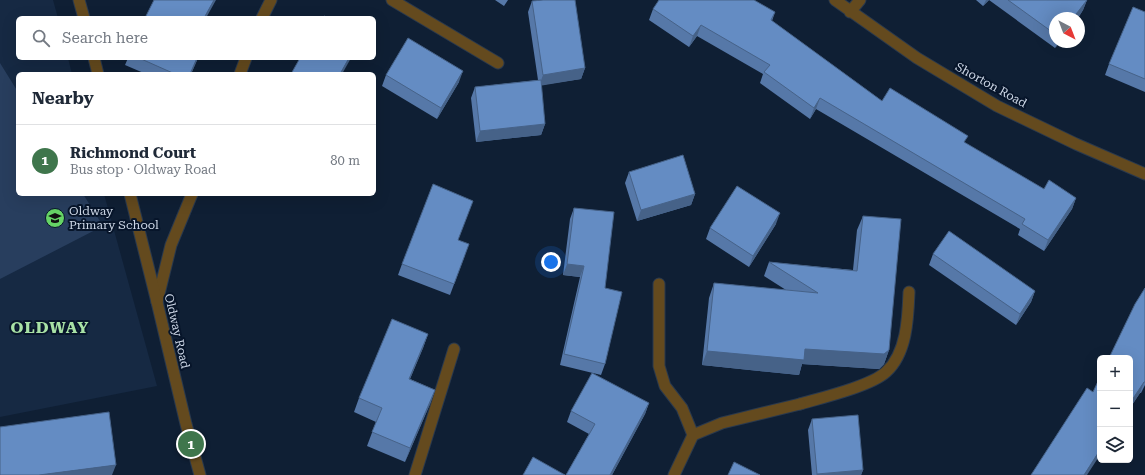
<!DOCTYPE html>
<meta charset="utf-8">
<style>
body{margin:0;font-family:"Roboto Serif",serif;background:#f6f6f7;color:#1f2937}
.controls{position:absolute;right:12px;bottom:12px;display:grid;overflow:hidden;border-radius:6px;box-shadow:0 4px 16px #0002}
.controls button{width:36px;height:36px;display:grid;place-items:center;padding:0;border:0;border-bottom:1px solid #e0e1e3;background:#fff;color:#1f2937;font:20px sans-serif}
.compass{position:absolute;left:1049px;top:12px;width:36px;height:36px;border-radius:50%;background:#fff;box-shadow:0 4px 16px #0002;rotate:138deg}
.you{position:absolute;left:551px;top:262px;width:14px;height:14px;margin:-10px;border:3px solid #fff;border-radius:50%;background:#1a73e8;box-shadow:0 0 0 6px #1a73e833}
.badge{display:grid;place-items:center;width:26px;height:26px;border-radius:50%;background:#3f764c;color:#fff;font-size:13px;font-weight:700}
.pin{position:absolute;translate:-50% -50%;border:2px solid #fff;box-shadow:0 1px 4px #0006}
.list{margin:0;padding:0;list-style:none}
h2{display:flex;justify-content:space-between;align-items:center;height:52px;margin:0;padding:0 16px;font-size:17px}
h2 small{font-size:13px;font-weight:400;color:#747a83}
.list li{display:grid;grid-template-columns:26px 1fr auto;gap:12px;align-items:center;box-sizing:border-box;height:72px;padding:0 16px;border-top:1px solid #e0e1e3}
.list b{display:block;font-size:15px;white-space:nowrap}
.list p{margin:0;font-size:13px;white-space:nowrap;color:#747a83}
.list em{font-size:13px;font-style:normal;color:#747a83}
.icon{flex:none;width:22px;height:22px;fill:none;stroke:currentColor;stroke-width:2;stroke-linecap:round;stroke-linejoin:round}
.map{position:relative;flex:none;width:1145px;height:475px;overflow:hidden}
.search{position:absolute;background:#fff;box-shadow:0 4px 16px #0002;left:16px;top:16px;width:360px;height:44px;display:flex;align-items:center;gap:10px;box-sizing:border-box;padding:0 14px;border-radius:6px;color:#747a83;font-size:15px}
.panel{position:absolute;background:#fff;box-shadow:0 4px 16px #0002;left:16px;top:72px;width:360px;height:124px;border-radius:6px}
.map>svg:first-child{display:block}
.built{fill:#162943}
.green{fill:#283e5e}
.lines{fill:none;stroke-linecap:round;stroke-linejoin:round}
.service-casing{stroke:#2a394d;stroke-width:13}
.minor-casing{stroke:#2a394d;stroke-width:13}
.tertiary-casing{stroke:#2a394d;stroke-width:13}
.service{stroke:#644a1e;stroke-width:11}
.minor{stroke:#644a1e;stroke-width:11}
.tertiary{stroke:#644a1e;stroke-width:11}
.wall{fill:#5678a8}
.shaded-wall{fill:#466288}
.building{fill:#648cc3;stroke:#466288}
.labels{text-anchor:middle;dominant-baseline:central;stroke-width:4;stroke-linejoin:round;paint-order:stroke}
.street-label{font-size:12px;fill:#ced8e7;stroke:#07152a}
.poi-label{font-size:12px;fill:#ced8e7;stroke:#07152a;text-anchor:start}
.district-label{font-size:16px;font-weight:bold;letter-spacing:1px;fill:#a8e1a5;stroke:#07152a}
</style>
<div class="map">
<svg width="1145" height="475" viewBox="0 0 1145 475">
<rect width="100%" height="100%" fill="#0f1f34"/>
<path class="built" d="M 0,0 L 53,0 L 58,18 L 18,18 L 18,58 L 68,58 L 72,74 L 18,74 L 18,194 L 104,194 L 157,386 L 0,417 Z"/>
<path class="green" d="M 0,63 L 18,92 L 18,194 L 83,194 L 103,226 L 0,279 Z"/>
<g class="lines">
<defs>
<path id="service" d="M 800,404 C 821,398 871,386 886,372 C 907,353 908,318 909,292
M 415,475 L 454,349"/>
<path id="minor" d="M 392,0 L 498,63
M 835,0 L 917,58 L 997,106 L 1076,144 L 1145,174
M 850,12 L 860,0
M 262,18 L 271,0
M 240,74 L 246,58
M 659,284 L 659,366 L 665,386 L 682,408 L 693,435 L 674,475
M 157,302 L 171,245 L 192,194
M 693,435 L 722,423 L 800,404"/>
<path id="tertiary" d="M 79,0 L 84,18
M 94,58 L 98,74
M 130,194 L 157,302 L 186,424 L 200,475"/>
</defs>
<use href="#service" class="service-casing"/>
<use href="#minor" class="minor-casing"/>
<use href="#tertiary" class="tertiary-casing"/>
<use href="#service" class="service"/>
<use href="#minor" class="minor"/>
<use href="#tertiary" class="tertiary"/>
</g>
<path class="wall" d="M 495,0 L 508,0 L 504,6 Z
M 976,0 L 1087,0 L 1083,10 L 1078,18 L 1055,18 L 1055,42 L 1060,42 L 1055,48 L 989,0 L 983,6 Z
M 532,1 L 585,68 L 581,79 L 541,85 L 545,124 L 541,135 L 476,142 L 471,98 L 475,87 L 538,80 L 528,12 Z
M 653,9 L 775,12 L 772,21 L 882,101 L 965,143 L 1044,189 L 1076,198 L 1072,209 L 1044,251 L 1018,235 L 1020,229 L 816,109 L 810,119 L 760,83 L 763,74 L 697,36 L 689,47 L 649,20 Z
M 1145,12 L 1145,92 L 1105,75 L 1109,64 Z
M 128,58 L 198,58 L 191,74 L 146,74 L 125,65 Z
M 386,75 L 459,82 L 437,119 L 382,86 Z
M 629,172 L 695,194 L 691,205 L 637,221 L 625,183 Z
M 574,208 L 605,288 L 605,364 L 601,375 L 560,365 L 580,277 L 563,275 L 570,219 Z
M 863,216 L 889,350 L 884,364 L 879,369 L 802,364 L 799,375 L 702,365 L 709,298 L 714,283 L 786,290 L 764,276 L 769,262 L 853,270 L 857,230 Z
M 776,224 L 749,267 L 706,239 L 710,228 Z
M 459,240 L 465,255 L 450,295 L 398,275 L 402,264 Z
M 933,254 L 1035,291 L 1031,302 L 1016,325 L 929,265 Z
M 1145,288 L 1145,385 L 1141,393 L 1140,393 L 1130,408 L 1130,358 Z
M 428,334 L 423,348 L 410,379 L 435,390 L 430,404 L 405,462 L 367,446 L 376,422 L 354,412 L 359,398 Z
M 649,403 L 645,414 L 612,475 L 566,475 L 589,434 L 567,422 L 571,411 Z
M 812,419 L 863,470 L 861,475 L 812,475 L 808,430 Z"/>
<path class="shaded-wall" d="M 214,0 L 216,0 L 206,18 L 204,18 Z
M 986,0 L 989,0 L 983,6 Z
M 1087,0 L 1083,10 L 1078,18 L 1073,18 Z
M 701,25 L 697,36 L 689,47 L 693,36 Z
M 1058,42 L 1060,42 L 1055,48 Z
M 197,58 L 198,58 L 191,74 L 190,74 Z
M 349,58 L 351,58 L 342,74 L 340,74 Z
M 585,68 L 581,79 L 539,86 L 543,75 Z
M 463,71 L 459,82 L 437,119 L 441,108 Z
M 820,98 L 816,109 L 810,119 L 814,108 Z
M 545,124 L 541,135 L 476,142 L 480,131 Z
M 695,194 L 691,205 L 637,221 L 641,210 Z
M 1076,198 L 1072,209 L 1044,251 L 1048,240 Z
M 780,213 L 776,224 L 749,267 L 753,256 Z
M 567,264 L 584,266 L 580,277 L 563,275 Z
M 1035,291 L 1031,302 L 1016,325 L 1020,314 Z
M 428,334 L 423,348 L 404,393 L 409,379 Z
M 805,349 L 889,350 L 884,364 L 879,369 L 802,364 L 799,375 L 702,365 L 707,351 Z
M 1144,382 L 1140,393 L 1130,408 L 1130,403 Z
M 435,390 L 430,404 L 405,462 L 410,448 Z
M 649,403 L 645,414 L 612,475 L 610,475 Z
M 1100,450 L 1100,455 L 1087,475 L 1084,475 Z
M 116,465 L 112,475 L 39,475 Z
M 863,470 L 861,475 L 816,475 L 817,474 Z"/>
<path class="building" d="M 154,0 L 214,0 L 204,18 L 145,18 Z
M 543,0 L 575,0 L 585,68 L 543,75 L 532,1 Z
M 659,0 L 754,0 L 775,12 L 771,20 L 882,101 L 890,88 L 968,136 L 964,142 L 1044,189 L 1049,180 L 1076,198 L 1048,240 L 1022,224 L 1025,219 L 820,98 L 814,108 L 764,72 L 770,65 L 701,25 L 693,36 L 653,9 Z
M 1008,0 L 1087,0 L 1073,18 L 1055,18 L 1055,34 Z
M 1133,7 L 1145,12 L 1145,79 L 1109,64 Z
M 324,16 L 329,18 L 323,18 Z
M 408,38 L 463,71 L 441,108 L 386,75 Z
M 139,58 L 197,58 L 190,74 L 175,74 Z
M 300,58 L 349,58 L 340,74 L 291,74 Z
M 541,80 L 545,124 L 480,131 L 475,87 Z
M 683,155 L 695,194 L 641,210 L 629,172 Z
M 433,184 L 473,201 L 458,240 L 469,244 L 454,284 L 402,264 Z
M 737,186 L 780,213 L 753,256 L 710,228 Z
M 574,208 L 614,212 L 605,288 L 622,292 L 605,364 L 564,354 L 584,266 L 567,264 Z
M 863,216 L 901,219 L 889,350 L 884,354 L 805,349 L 804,360 L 707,351 L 714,283 L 818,293 L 769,262 L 857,271 Z
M 949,231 L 1035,291 L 1020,314 L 933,254 Z
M 1145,288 L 1145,382 L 1144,382 L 1130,403 L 1130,358 L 1109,358 L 1135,304 Z
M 392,319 L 428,334 L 409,379 L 435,390 L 410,448 L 372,432 L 382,408 L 359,398 Z
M 592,373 L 649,403 L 610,475 L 566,475 L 595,424 L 571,411 Z
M 1100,377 L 1100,450 L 1084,475 L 1031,475 L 1087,388 L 1093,392 Z
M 109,412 L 116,465 L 39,475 L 0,475 L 0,427 Z
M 858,415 L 863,470 L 817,474 L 812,419 Z
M 533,457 L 565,475 L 523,475 Z
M 734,462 L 760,475 L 728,475 Z"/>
<defs>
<symbol id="school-disc" viewBox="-11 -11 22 22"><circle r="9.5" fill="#66d466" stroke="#07152a"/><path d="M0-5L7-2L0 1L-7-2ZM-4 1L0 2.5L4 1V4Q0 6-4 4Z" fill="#111"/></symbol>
</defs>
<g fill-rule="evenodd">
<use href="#school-disc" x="44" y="207" width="22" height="22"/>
</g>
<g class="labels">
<g class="street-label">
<text transform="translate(991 85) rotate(29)">Shorton Road</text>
<text transform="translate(177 331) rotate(77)">Oldway Road</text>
</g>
<g class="poi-label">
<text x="69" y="211">Oldway<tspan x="69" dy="14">Primary School</tspan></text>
</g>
<g class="district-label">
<text x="50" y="327">OLDWAY</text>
</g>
</g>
</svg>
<div class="controls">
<button>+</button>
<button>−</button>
<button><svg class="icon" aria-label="layers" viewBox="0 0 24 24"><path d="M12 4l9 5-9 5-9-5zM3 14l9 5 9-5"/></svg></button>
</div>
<svg class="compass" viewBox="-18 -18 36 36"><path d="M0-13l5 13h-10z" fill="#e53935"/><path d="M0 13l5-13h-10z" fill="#747a83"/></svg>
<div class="you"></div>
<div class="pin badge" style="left:191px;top:444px">1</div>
<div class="search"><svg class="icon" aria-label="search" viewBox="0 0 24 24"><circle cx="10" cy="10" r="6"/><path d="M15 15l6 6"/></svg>Search here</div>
<section class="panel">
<h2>Nearby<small></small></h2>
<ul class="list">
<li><span class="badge">1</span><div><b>Richmond Court</b><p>Bus stop · Oldway Road</p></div><em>80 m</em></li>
</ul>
</section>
</div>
